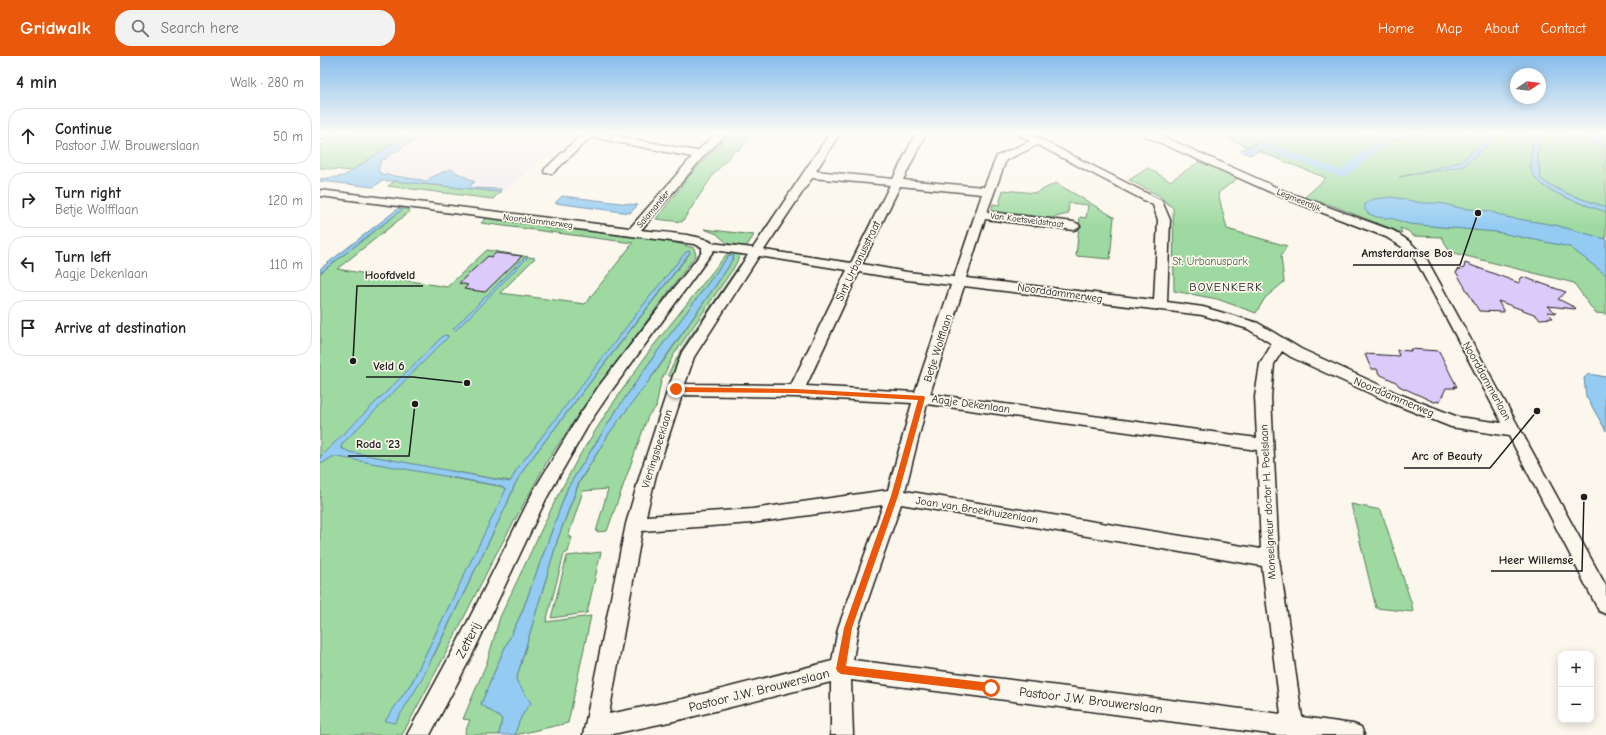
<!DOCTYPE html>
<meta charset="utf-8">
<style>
body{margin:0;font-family:"Comic Neue",sans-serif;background:#f2f2f2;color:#222}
.controls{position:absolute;right:12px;bottom:12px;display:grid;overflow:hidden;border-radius:8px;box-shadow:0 2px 10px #0003}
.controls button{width:36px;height:36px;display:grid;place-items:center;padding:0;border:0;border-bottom:1px solid #e0e0e0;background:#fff;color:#222;font:20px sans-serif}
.compass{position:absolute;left:1190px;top:12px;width:36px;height:36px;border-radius:50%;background:#fff;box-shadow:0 2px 10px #0003;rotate:77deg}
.stop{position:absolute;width:12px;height:12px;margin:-9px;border:3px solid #ea580c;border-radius:50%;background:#fff}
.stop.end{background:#ea580c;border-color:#fff;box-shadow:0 1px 4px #0008}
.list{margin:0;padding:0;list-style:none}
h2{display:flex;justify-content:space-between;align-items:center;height:52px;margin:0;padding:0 16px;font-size:17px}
h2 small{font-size:13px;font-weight:400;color:#767676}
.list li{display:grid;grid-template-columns:26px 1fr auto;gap:12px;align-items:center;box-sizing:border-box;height:56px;margin:0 8px 8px;padding:0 8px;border:1px solid #e0e0e0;border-radius:16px}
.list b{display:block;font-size:15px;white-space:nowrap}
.list p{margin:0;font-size:13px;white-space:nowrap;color:#767676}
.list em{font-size:13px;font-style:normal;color:#767676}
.icon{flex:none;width:22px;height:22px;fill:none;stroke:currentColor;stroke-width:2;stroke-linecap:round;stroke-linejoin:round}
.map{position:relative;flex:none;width:1286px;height:679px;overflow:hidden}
header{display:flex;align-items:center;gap:24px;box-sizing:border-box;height:56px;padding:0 20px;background:#ea580c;color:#fff}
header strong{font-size:19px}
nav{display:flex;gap:22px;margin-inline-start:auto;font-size:14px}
.search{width:280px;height:36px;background:#f2f2f2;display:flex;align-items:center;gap:10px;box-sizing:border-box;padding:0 14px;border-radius:16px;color:#767676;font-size:15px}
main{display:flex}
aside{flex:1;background:#fff}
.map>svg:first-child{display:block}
.built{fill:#f2eaf0}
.green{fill:#9dd9a0;stroke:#5c7a5e;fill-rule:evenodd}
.water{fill:#93cbf2;stroke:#63859c}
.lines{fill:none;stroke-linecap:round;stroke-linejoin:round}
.canal{fill:#93cbf2;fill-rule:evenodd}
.building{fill:#dccafb;stroke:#1c1c1c}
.minor-casing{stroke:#1c1c1c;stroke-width:3}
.major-casing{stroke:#1c1c1c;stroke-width:3}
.minor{fill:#fbf7ec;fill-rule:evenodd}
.major{fill:#fcdcac;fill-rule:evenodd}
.route{fill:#ea580c}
.labels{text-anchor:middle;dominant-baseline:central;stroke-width:3.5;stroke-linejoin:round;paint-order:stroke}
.far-street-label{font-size:9px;fill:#1c1c1c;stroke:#fbf7ec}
.street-label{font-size:11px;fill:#1c1c1c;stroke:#fbf7ec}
.park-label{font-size:11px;fill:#495e4a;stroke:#fbf7ec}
.neighbourhood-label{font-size:12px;letter-spacing:1px;fill:#1c1c1c;stroke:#fbf7ec}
.near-street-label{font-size:13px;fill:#1c1c1c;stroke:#fbf7ec}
.leader{fill:none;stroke:#1c1c1c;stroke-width:1.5}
.callout-dot{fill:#1c1c1c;stroke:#fbf7ec;stroke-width:1.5}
.callout-label{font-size:12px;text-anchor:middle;font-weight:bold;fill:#1c1c1c;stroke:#fbf7ec;stroke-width:3.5;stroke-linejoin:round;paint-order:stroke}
</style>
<header>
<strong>Gridwalk</strong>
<div class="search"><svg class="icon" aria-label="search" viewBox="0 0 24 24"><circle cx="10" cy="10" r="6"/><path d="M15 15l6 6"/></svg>Search here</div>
<nav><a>Home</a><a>Map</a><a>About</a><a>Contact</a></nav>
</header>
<main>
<aside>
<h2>4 min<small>Walk · 280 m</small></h2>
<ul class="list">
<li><svg class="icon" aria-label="ahead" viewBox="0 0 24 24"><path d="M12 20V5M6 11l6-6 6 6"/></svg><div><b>Continue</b><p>Pastoor J.W. Brouwerslaan</p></div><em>50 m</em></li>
<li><svg class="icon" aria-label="right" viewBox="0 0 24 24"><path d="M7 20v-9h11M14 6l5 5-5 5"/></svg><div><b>Turn right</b><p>Betje Wolfflaan</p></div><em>120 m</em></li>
<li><svg class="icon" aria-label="left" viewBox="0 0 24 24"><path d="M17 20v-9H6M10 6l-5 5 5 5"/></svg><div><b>Turn left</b><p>Aagje Dekenlaan</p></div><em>110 m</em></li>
<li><svg class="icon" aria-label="arrive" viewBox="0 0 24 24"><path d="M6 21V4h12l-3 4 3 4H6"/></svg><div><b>Arrive at destination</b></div></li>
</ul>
</aside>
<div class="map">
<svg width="1286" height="679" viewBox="0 0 1286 679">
<rect width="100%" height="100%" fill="#fbf7ec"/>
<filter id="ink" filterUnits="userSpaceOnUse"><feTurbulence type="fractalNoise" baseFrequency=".025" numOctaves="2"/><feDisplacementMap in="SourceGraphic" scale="8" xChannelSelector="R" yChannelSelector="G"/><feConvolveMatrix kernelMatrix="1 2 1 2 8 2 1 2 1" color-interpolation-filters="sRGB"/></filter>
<g filter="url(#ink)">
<path class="built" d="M 115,77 L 159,77 L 157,78 L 243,87 L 181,138 L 178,138 L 181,134 L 153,132 L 150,129 L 155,126 L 108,125 L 76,121 L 61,118 L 58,114 L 61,104 L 66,103 L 79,92 Z"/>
<path class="green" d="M 22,77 L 88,77 L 32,115 L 0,112 L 0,90 Z
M 412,77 L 434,77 L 418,95 L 415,94 L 393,119 L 362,166 L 336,163 L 371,118 L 390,98 Z
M 920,77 L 1286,77 L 1286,258 L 1275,257 L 1254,227 L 1134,197 L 1128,193 L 1122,181 L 1093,180 L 1088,175 L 1080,172 L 1082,177 L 1016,151 L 985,141 L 1006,122 L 906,82 Z
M 882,104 L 918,122 L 898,137 L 907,173 L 967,190 L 961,200 L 964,226 L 945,242 L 936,257 L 897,243 L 854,235 L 853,152 L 838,139 L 809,124 L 828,112 L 850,125 Z
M 75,125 L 180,136 L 173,143 L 68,130 Z
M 736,127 L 794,161 L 790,203 L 756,200 L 760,161 L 766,162 L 768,149 L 749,147 L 748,158 L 731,162 L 673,155 L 672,153 L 673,148 L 679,149 L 683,134 L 716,137 Z
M 83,153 L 88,153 L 89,156 L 17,213 L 127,231 L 167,194 L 215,202 L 180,237 L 265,248 L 313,187 L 161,167 L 168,160 L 229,168 L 226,171 L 242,174 L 246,170 L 307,178 L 353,186 L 374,192 L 376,199 L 266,347 L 228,404 L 175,500 L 124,601 L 82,679 L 0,679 L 0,217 ZM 369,195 L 370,197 L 205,411 L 195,428 L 187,448 L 114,599 L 66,665 L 92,626 L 186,435 L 185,431 L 127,421 L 132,415 L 175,423 L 191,425 L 316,259 L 357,207 Z
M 384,173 L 434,179 L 426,191 L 409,189 L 397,178 Z
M 410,196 L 421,198 L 413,213 L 353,300 L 341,325 L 336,351 L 328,360 L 287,475 L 276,476 L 288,433 L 263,435 L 248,481 L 252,481 L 248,496 L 244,498 L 226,566 L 271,560 L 248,667 L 195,679 L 196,671 L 209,646 L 196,624 L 238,482 L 259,427 L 290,376 L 340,310 L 407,213 L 414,200 L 409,199 L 334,300 L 298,352 L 248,431 L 202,556 L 182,598 L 161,648 L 182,663 L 179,679 L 146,679 L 145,676 L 150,664 L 143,663 L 167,606 L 180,561 L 234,447 L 258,402 L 291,350 L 330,294 L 405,200 Z
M 423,207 L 370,287 L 367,288 L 369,289 L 355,320 L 349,320 L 348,318 L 364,289 L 420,208 Z
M 1031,448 L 1061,454 L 1092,549 L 1093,556 L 1056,552 Z
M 281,496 L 267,557 L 231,562 L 247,500 Z"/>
<path class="water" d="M 88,77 L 119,77 L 114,77 L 80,91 L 81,93 L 69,99 L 66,103 L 61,104 L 58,114 L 61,118 L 108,125 L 110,122 L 130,113 L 155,126 L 150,129 L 153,132 L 181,133 L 180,136 L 75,125 L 62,125 L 53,131 L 0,125 L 0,123 L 24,120 Z
M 944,77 L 972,77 L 951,90 L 929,99 L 920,94 L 953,81 Z
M 1042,77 L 1108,77 L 1093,79 L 1051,91 L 1057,85 Z
M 1174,77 L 1181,77 L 1144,110 L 1079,121 L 1129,109 L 1141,105 Z
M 1215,77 L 1223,77 L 1217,97 L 1221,123 C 1240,137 1263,143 1286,151 L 1286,156 C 1268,149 1214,135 1211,113 C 1209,101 1213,88 1215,77 Z
M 1244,77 L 1277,77 L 1286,79 L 1286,91 Z
M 242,140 L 318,149 L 310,157 L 235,147 Z
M 1072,141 L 1102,147 L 1120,147 L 1140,152 L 1169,155 L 1186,161 L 1235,169 L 1286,183 L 1286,219 L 1250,191 L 1176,176 L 1089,168 L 1074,163 L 1057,161 L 1049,158 L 1045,154 L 1045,148 L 1054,143 Z
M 79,152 L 83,153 L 0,217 L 0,213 Z
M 369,195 L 370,196 L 205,411 L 195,428 L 187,448 L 101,625 L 75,667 L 65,665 L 92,626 L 186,433 L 180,430 L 18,401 L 12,401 L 3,407 L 0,406 L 0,401 L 124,279 L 129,280 L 22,388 L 21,392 L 30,396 L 190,426 L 197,413 L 331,239 L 366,196 Z
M 409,199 L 414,200 L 407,213 L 326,329 L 290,376 L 259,426 L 238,482 L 196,624 L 211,647 C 203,656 198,666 195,679 L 179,679 L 182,663 L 161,648 L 182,598 L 202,556 L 248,431 L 298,352 L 334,300 Z
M 205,201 L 207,202 L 136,274 L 133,273 Z
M 1269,318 L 1286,321 L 1285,335 L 1286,375 L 1266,340 L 1264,322 Z"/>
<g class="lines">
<path class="canal" d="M 945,77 L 958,77 L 959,79 L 953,90 L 1020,114 L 1065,77 L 1076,77 L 1064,90 L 1026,120 L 1022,121 L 942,93 L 941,91 L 948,80 Z"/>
</g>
<path class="building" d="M 176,197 L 202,200 L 165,236 L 144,233 L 148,229 L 139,227 L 168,200 L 171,201 Z
M 1145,207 L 1199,227 L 1201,222 L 1203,221 L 1246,236 L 1238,243 L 1256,252 L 1255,253 L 1228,250 L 1236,257 L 1227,256 L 1233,262 L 1220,263 L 1214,258 L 1178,245 L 1184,256 L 1159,255 L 1136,216 L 1138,215 L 1137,214 L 1144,212 Z
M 1090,293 L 1119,295 L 1137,331 L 1134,330 L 1135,332 L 1126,332 L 1120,345 L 1114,346 L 1079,330 L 1076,326 L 1059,318 L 1057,313 L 1051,313 L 1045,298 L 1079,300 L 1077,294 L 1091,295 Z"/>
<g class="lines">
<defs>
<path id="minor" d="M 261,77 L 280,77 L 377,95 L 397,77 L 408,77 L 383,101 L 321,174 C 336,176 383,178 392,187 L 433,192 L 510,77 L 520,77 L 496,115 L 573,123 L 596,77 L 606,77 L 583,124 L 664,131 L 677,100 L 710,85 L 696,77 L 708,77 L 842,145 L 850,164 L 847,246 L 883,251 L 938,267 L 981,293 L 1079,338 L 1138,361 L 1182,367 L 1095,203 L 1082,191 L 1066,181 L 959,140 L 823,79 L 822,77 L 835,77 L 967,136 L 1074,175 L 1090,186 L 1106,202 L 1286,530 L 1286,558 L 1279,555 L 1189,380 L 1131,371 L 1069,346 L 971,301 L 962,295 L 954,308 L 951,341 L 959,503 L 982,661 L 1033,668 L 1041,671 L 1044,679 L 957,679 L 531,624 L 533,679 L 511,679 L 511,626 L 363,663 L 288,679 L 263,679 L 306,468 L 320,419 L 348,333 L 362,296 L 428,199 L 394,194 L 289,338 L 270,366 L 226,443 L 152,599 L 110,679 L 87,679 L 138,585 L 214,434 L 260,358 L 279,330 L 382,196 L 382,191 L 374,188 L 0,140 L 0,134 L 310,172 L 372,101 L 271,81 L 233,117 L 225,117 L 224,115 L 225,113 L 262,78 ZM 718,89 L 833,149 L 838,164 L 834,244 L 646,222 L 665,163 L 754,174 L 758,172 L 760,170 L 758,168 L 754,166 L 667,156 L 686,104 ZM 492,122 L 570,129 L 531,207 L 444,194 ZM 580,130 L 662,138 L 634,221 L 587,216 L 542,208 ZM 439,200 L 527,214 L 471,329 L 365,328 L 374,301 ZM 539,216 L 587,224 L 631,229 L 595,336 L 486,330 ZM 644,230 L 882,259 L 928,273 L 952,288 L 940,308 L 935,341 L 937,382 L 610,338 ZM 362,339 L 476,341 L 592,347 L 568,434 L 432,453 L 326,460 L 336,419 ZM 607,348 L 937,394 L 941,493 L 585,435 ZM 581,448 L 942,510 L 961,658 L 533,604 L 538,572 ZM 563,449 L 518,572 L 512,605 L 363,643 L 289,658 L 322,475 L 432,467 Z"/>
<path id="major" d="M 0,77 L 11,77 L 4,83 L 0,84 Z"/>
</defs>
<use href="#minor" class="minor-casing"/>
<use href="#major" class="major-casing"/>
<use href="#minor" class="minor"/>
<use href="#major" class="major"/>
</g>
</g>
<linearGradient id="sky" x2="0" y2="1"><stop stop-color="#86bdec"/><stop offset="0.45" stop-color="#fdfbf6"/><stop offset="1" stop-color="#fdfbf6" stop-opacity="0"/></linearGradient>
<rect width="1286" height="172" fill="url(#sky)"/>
<path class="route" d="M 356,331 L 476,333 L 604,340 L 605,342 L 578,440 L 532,572 L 526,610 L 671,627 L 674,629 L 675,632 L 674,635 L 671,636 L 521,618 L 518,616 L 516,613 L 524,572 L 571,440 L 598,344 L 476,337 L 356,336 L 352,333 Z"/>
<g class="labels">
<g class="far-street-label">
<text transform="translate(979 144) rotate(22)">Legmeerdijk</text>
<text transform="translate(333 153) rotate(-50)">Salamander</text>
<text transform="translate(707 164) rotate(7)">Van Koetsveldstraat</text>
<text transform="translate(218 165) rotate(7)">Noorddammerweg</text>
</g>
<g class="street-label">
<text transform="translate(538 205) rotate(-64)">Sint Urbanusstraat</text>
<text transform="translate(740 237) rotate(8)">Noorddammerweg</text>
<text transform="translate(618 292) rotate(-72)">Betje Wolfflaan</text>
<text transform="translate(1167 325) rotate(61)">Noorddammerlaan</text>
<text transform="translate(1074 341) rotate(23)">Noorddammerweg</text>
<text transform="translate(651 348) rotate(8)">Aagje Dekenlaan</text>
<text transform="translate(337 393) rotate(-73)">Vierlingsbeeklaan</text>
<text transform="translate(948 446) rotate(-93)">Monseigneur doctor H. Poelslaan</text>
<text transform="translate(657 454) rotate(9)">Joan van Broekhuizenlaan</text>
</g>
<g class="park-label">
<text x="890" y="205">St. Urbanuspark</text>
</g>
<g class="neighbourhood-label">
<text x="906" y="231">BOVENKERK</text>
</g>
<g class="near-street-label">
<text transform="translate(148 584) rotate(-63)">Zetterij</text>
<text transform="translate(439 634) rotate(-14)">Pastoor J.W. Brouwerslaan</text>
<text transform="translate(771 644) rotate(7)">Pastoor J.W. Brouwerslaan</text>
</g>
</g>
<path class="leader" d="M1158 157L1140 209H1033M33 305L37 230H103M147 327L93 321H46M95 348L89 400H28M1217 355L1170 412H1084M1264 441L1262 515H1171"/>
<g class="callout-dot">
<circle cx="1158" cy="157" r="4"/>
<circle cx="33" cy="305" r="4"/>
<circle cx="147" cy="327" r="4"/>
<circle cx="95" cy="348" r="4"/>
<circle cx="1217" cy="355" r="4"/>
<circle cx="1264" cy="441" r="4"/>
</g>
<g class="callout-label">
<text x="1087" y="201">Amsterdamse Bos</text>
<text x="70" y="223">Hoofdveld</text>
<text x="69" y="314">Veld 6</text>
<text x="58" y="392">Roda '23</text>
<text x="1127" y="404">Arc of Beauty</text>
<text x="1216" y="508">Heer Willemse</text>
</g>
</svg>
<div class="controls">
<button>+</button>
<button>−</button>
</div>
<svg class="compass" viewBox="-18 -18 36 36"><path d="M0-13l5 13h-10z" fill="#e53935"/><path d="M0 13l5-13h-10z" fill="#767676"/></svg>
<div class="stop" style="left:671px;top:632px"></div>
<div class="stop end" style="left:356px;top:333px"></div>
</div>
</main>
